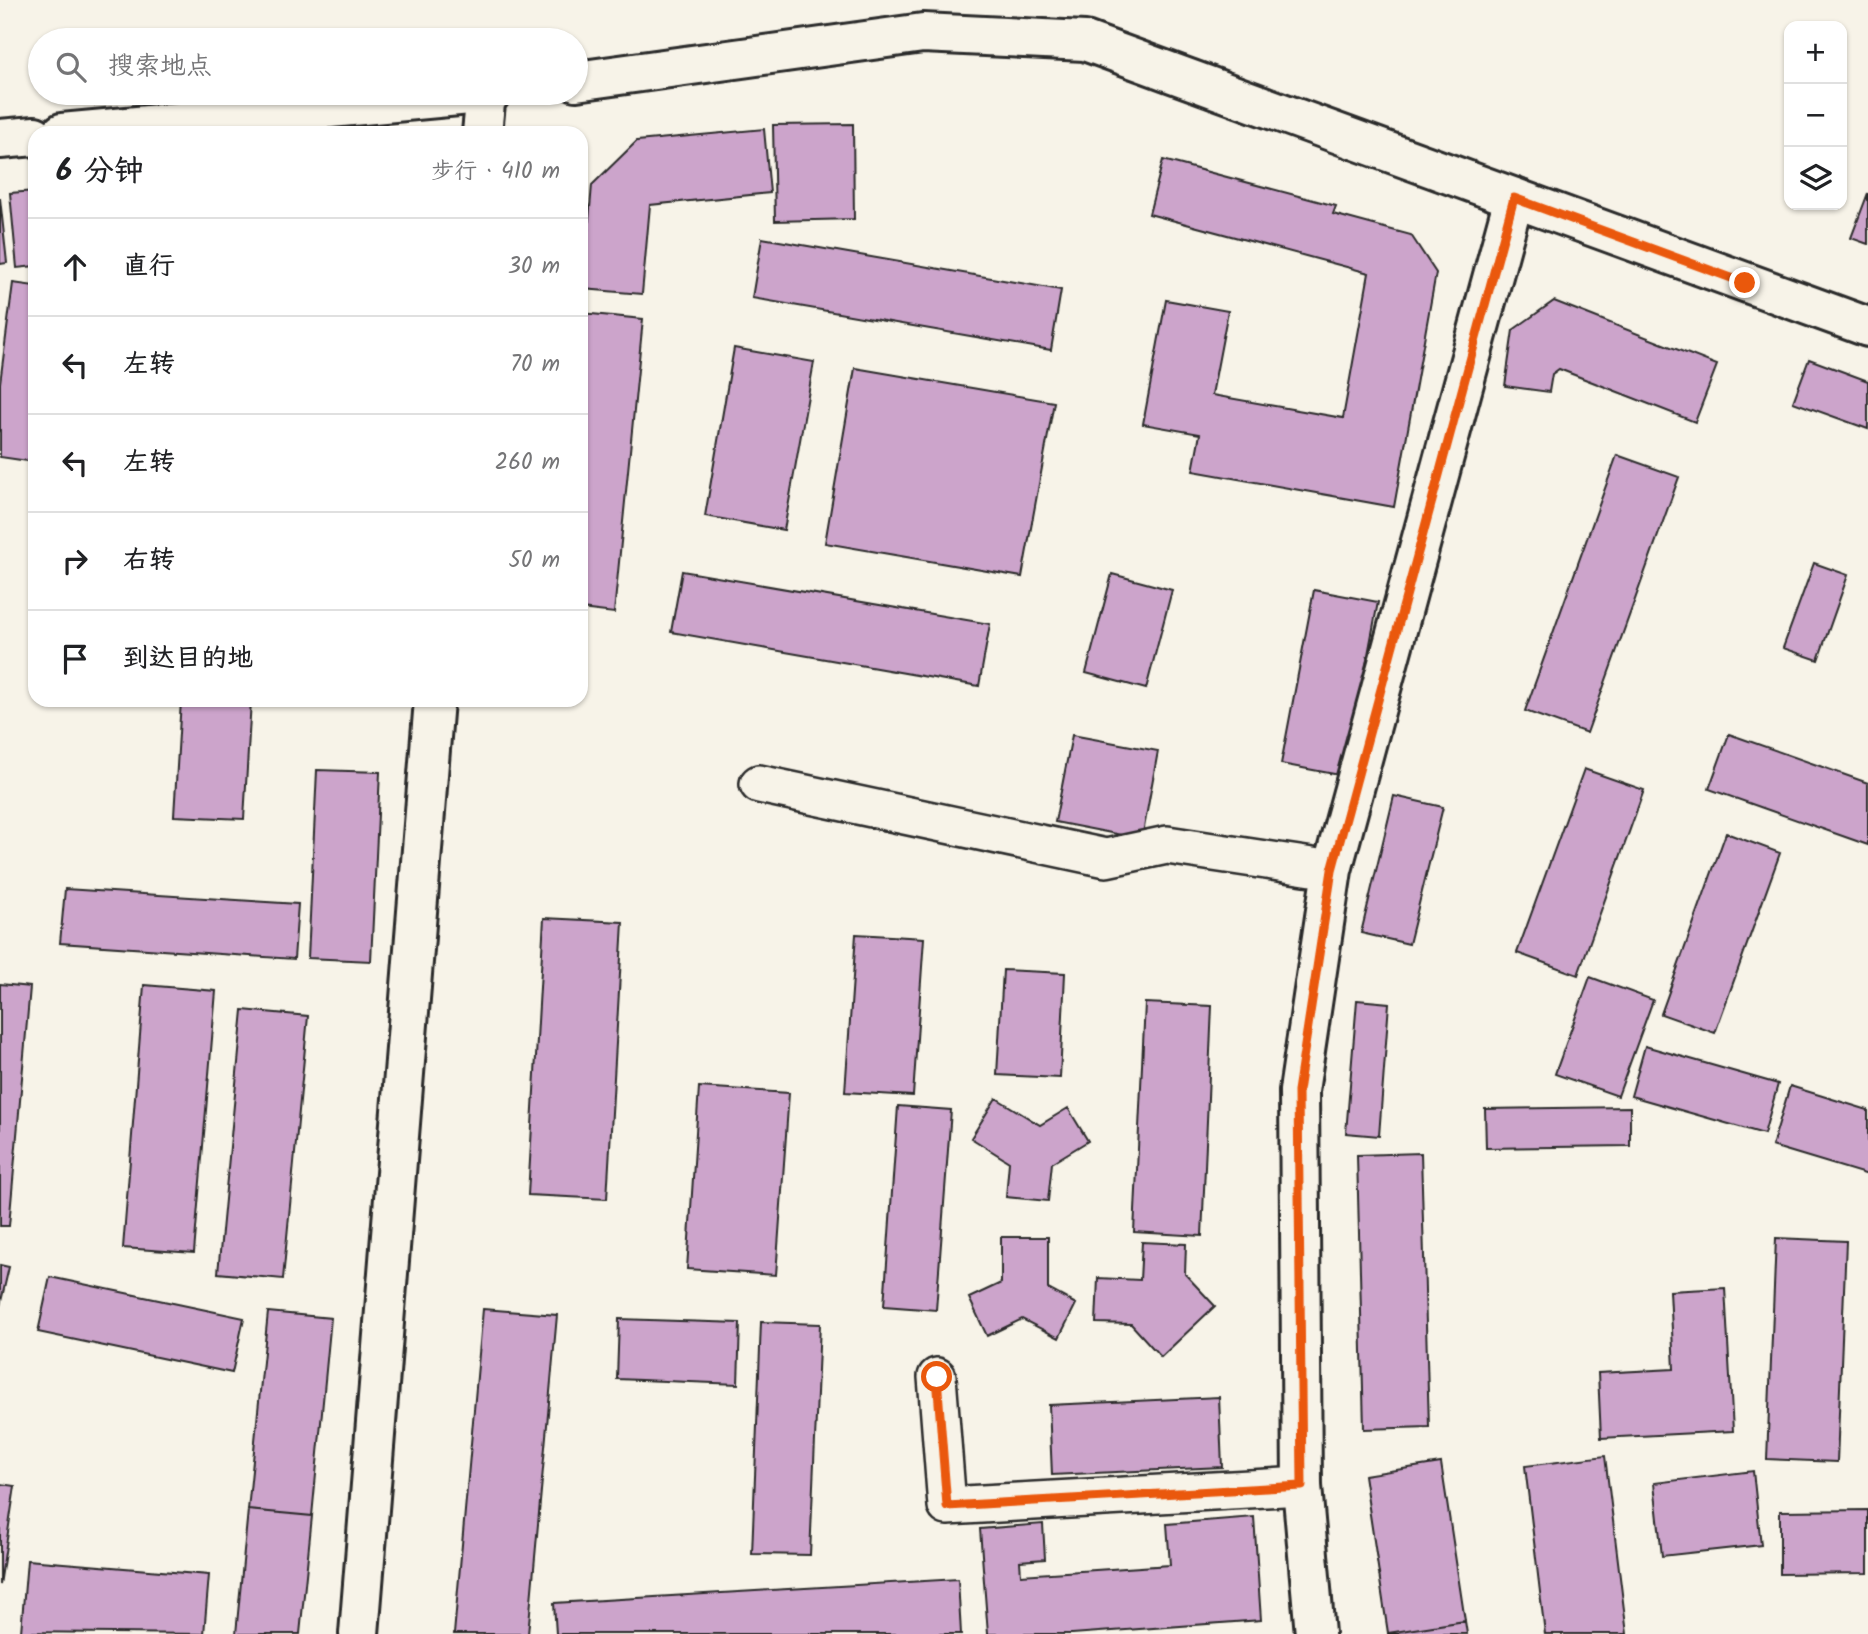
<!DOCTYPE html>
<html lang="zh">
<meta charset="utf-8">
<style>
body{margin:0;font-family:Kalam,"LXGW WenKai TC",sans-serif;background:#f6f6f6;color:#202124}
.controls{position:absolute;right:21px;top:21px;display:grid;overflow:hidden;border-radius:14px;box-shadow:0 2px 5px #0004}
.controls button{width:63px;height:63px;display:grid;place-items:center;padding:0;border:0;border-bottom:2px solid #e0e0e0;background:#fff;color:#202124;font:35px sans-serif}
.stop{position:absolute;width:21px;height:21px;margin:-16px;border:5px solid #ea580c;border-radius:50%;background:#fff}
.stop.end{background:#ea580c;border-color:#fff;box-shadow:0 2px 7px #0008}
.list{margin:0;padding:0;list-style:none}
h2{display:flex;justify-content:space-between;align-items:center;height:91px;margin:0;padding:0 28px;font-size:30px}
h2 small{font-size:23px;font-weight:400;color:#757577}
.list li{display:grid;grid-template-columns:46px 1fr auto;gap:21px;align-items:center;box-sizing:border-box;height:98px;padding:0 28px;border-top:2px solid #e0e0e0}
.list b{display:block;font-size:26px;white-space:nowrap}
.list em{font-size:23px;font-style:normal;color:#757577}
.icon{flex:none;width:38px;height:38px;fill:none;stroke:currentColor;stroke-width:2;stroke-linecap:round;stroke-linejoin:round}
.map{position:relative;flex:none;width:1868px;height:1634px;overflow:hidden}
.search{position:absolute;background:#fff;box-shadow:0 2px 5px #0004;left:28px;top:28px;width:560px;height:77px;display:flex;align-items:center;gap:18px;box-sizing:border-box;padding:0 24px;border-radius:38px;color:#757577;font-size:26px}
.panel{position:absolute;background:#fff;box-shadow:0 2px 5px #0004;left:28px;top:126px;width:560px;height:581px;border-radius:21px}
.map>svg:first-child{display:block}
.building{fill:#cca4cb;stroke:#2b2b2b;stroke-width:2}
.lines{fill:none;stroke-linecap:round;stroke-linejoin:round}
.street-casing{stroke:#2b2b2b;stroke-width:42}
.secondary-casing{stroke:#2b2b2b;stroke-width:44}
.primary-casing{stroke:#2b2b2b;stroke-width:44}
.street{stroke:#f7f3e8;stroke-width:37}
.secondary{stroke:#f7f3e8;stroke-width:38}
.primary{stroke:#f7f3e8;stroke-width:38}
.route{stroke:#ea580c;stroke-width:9}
</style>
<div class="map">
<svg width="1868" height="1634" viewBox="0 0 1868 1634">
<rect width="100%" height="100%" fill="#f7f3e8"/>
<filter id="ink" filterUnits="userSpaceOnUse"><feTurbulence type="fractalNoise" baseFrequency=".0143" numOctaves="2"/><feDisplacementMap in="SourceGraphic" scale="14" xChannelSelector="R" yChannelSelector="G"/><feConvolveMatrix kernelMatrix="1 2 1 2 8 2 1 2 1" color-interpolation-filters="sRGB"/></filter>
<g filter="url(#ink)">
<path class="building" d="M 853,124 L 854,219 L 775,221 L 773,125 Z
M 764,129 L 770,193 L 650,205 L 642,294 L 583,289 L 592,185 L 637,141 Z
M 1163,160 L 1336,206 L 1333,214 L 1411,235 L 1436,273 L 1394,507 L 1193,471 L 1200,434 L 1143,424 L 1166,300 L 1228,311 L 1212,395 L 1343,418 L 1369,273 L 1149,214 Z
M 35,191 L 35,266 L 17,268 L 10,193 Z
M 1868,193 L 1868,244 L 1851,238 Z
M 0,198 L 7,263 L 0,264 Z
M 762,238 L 1061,290 L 1051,350 L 752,298 Z
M 13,283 L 35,286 L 35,462 L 0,457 L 0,383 Z
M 1554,301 L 1717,365 L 1695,422 L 1559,369 L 1552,374 L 1549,392 L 1505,386 L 1513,330 Z
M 581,313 L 643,319 L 614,613 L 581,609 Z
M 734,348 L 814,362 L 784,530 L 705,516 Z
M 1809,359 L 1868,381 L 1868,429 L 1793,402 Z
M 855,368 L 1054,402 L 1022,577 L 825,543 Z
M 1617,455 L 1679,477 L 1587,733 L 1525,711 Z
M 1814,563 L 1848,575 L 1818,660 L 1783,648 Z
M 682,571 L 990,624 L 979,686 L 671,632 Z
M 1112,574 L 1172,590 L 1146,689 L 1086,673 Z
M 1314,590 L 1378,602 L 1345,776 L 1281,764 Z
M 181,700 L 251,700 L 244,819 L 174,816 Z
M 1729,734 L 1868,783 L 1868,845 L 1709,789 Z
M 1072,735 L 1158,751 L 1142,839 L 1055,822 Z
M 1584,769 L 1644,790 L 1578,975 L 1517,953 Z
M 317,770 L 380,772 L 371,961 L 308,958 Z
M 1394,796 L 1443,807 L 1409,944 L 1361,933 Z
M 1726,833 L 1780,853 L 1715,1033 L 1661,1014 Z
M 65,889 L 298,904 L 294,959 L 60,943 Z
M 544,918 L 623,922 L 607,1199 L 528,1195 Z
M 856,934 L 924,938 L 913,1096 L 845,1092 Z
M 1003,970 L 1065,973 L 1060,1078 L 997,1075 Z
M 1590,977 L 1653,1000 L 1618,1096 L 1555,1074 Z
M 0,984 L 30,987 L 9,1226 L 0,1226 Z
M 144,985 L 216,991 L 194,1253 L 123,1248 Z
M 1357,1000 L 1389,1003 L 1379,1136 L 1346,1133 Z
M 1145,1003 L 1212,1006 L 1202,1236 L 1134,1232 Z
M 243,1010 L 308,1016 L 283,1279 L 218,1273 Z
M 1645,1046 L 1778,1084 L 1764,1134 L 1631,1096 Z
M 1790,1086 L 1868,1110 L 1868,1175 L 1772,1146 Z
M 699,1087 L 789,1093 L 776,1275 L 687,1269 Z
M 996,1098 L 1040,1125 L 1068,1108 L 1088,1141 L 1052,1163 L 1048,1201 L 1006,1197 L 1009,1162 L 971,1138 Z
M 898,1106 L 951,1110 L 936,1310 L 884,1306 Z
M 1630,1107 L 1630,1146 L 1486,1148 L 1485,1109 Z
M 1421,1153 L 1429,1427 L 1364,1429 L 1357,1155 Z
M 1001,1237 L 1048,1237 L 1048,1289 L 1076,1304 L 1059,1338 L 1022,1319 L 987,1336 L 969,1298 L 1001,1283 Z
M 1776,1238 L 1846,1241 L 1837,1462 L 1767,1459 Z
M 1142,1242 L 1186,1244 L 1185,1274 L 1215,1306 L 1161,1357 L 1131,1324 L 1096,1323 L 1098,1278 L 1140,1280 Z
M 0,1265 L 9,1267 L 0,1306 Z
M 50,1277 L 244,1318 L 232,1373 L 38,1332 Z
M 1725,1288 L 1733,1431 L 1601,1438 L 1598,1373 L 1674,1369 L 1670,1291 Z
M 483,1309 L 557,1315 L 528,1634 L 454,1634 Z
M 268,1312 L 331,1318 L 312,1516 L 248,1510 Z
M 619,1319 L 740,1323 L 738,1384 L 617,1379 Z
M 761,1322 L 820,1324 L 810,1555 L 752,1554 Z
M 1219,1397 L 1222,1467 L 1052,1475 L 1049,1405 Z
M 1605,1456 L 1627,1634 L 1545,1634 L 1525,1466 Z
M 1441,1463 L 1465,1621 L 1388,1633 L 1364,1475 Z
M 1753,1471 L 1761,1545 L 1662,1556 L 1654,1483 Z
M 0,1484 L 15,1486 L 0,1585 Z
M 248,1510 L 312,1516 L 300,1634 L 236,1634 Z
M 1868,1510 L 1868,1573 L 1780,1574 L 1780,1511 Z
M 1254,1517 L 1261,1620 L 1072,1634 L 988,1634 L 980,1529 L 1043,1524 L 1045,1559 L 1020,1561 L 1021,1575 L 1170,1565 L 1167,1524 Z
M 27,1560 L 209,1575 L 204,1634 L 21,1632 Z
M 958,1579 L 961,1634 L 556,1634 L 554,1603 Z
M 1465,1621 L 1467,1634 L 1388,1634 L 1388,1633 Z"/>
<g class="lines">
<defs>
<path id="street" d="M 759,784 L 1106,858 L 1167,845 L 1332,870
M 937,1377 L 947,1506 L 1302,1486"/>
<path id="secondary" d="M 482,133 L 486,93
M 359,1634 L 434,700
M 1315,1634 L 1302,1486 L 1299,1091 L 1332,870 L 1514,198"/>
<path id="primary" d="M 576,81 L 923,33 L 1085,41 L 1868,327
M 62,133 L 491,93
M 0,139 L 35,136"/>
</defs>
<use href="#street" class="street-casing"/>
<use href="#secondary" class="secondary-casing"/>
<use href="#primary" class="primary-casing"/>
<use href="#street" class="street"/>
<use href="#secondary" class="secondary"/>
<use href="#primary" class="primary"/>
</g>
</g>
<g class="lines" filter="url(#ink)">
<path class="route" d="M 937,1377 L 947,1506 L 1302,1486 L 1298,1091 L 1332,870 L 1514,198 L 1745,283"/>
</g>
</svg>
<div class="controls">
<button>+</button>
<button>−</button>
<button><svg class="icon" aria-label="layers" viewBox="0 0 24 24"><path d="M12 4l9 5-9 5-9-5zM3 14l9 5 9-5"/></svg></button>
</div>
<div class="stop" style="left:937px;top:1377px"></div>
<div class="stop end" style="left:1745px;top:283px"></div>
<div class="search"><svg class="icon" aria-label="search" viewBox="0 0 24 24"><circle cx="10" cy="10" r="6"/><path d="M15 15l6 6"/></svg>搜索地点</div>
<section class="panel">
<h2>6 分钟<small>步行 · 410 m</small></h2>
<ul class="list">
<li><svg class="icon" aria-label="ahead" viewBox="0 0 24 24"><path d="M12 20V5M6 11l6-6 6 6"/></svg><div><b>直行</b></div><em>30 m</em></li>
<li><svg class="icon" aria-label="left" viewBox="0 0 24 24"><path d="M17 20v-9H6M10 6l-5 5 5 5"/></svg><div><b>左转</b></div><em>70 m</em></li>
<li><svg class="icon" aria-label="left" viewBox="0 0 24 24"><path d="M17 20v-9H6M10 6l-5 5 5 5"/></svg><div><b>左转</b></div><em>260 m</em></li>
<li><svg class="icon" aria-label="right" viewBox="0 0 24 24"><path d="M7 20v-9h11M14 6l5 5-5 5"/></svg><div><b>右转</b></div><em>50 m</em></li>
<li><svg class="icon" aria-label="arrive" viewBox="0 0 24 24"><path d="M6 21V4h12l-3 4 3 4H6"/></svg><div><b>到达目的地</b></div></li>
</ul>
</section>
</div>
